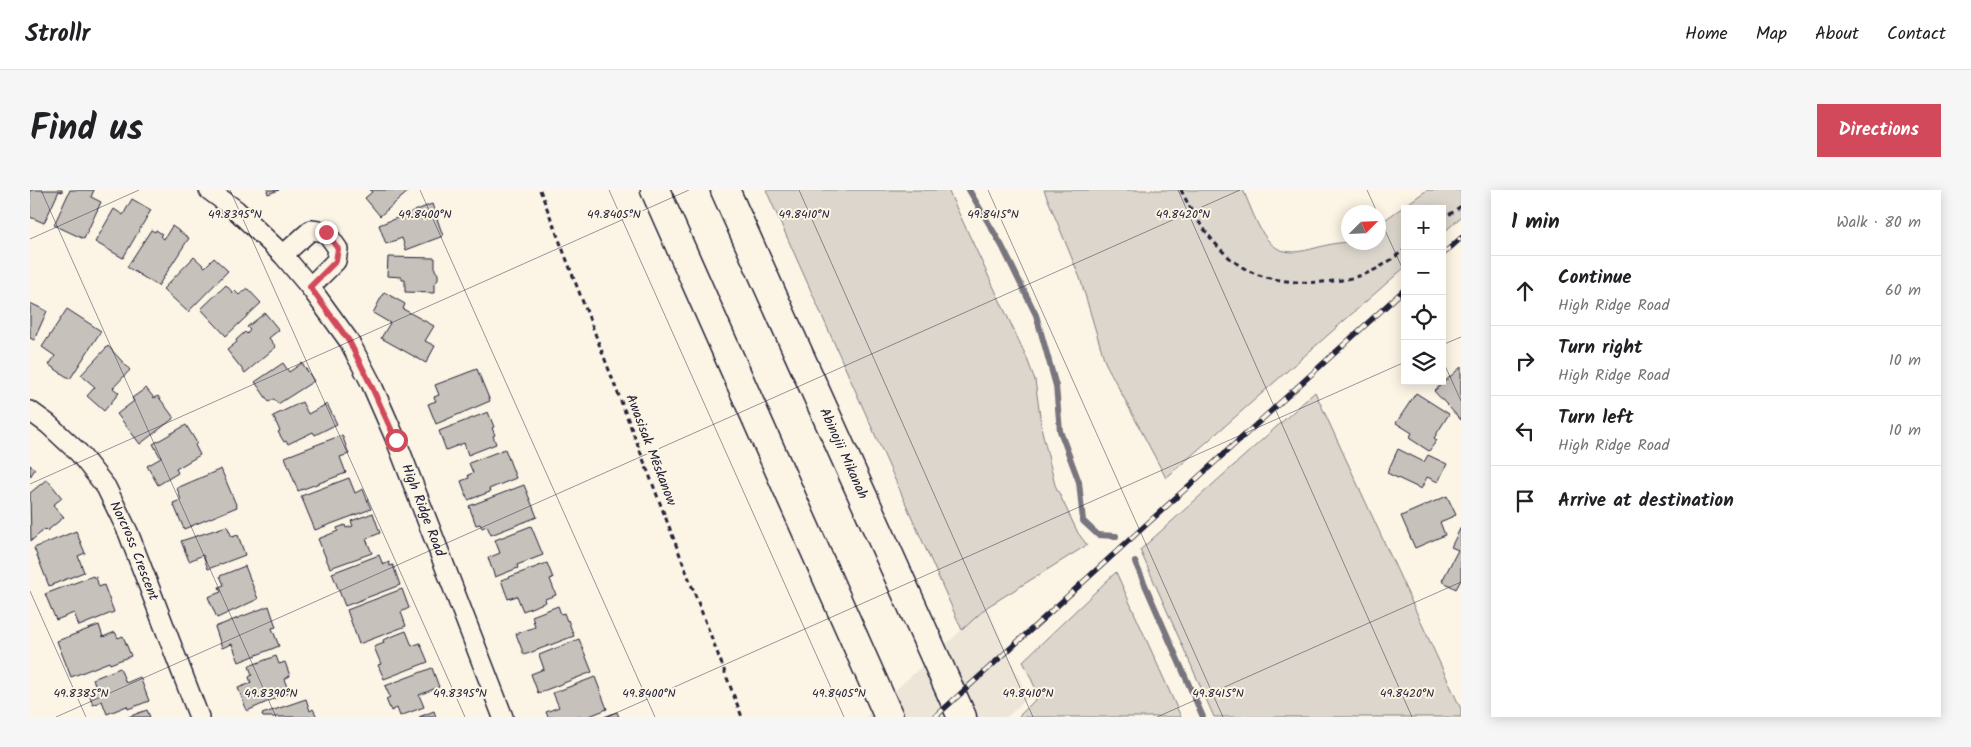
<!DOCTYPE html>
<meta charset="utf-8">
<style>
body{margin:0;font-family:Kalam,sans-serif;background:#f6f6f6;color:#202124}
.controls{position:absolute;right:15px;top:15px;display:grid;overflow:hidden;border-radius:0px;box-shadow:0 2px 12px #0003}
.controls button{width:45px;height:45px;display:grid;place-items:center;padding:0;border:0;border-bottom:1px solid #e0e0e0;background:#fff;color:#202124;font:25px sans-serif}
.compass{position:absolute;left:1311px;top:15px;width:45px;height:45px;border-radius:50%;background:#fff;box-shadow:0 2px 12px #0003;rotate:66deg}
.stop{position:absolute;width:15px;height:15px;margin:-11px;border:4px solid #d1495b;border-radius:50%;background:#fff}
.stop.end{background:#d1495b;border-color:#fff;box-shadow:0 1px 5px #0008}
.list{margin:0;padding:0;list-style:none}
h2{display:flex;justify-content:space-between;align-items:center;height:65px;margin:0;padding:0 20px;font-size:21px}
h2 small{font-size:16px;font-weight:400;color:#757577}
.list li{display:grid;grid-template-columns:32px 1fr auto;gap:15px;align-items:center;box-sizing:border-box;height:70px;padding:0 20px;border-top:1px solid #e0e0e0}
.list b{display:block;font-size:19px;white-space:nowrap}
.list p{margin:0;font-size:16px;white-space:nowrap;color:#757577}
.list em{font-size:16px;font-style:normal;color:#757577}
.icon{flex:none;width:28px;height:28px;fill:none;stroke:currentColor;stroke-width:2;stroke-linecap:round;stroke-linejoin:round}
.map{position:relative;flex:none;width:1431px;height:527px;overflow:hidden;border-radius:0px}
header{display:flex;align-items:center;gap:30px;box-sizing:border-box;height:70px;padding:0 25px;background:#fff;border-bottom:1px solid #e0e0e0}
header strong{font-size:24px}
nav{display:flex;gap:28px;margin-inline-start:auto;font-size:18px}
.intro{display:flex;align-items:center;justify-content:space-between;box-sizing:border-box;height:120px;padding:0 30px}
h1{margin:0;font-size:35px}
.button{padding:12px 22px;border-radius:0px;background:#d1495b;color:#fff;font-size:18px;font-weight:700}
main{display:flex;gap:30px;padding:0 30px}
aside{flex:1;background:#fff;border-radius:0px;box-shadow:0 2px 12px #0003}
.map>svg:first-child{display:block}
.built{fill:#ece5d8}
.green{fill:#dcd6cc;stroke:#7f7c84}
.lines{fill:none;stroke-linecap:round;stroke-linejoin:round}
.stream{stroke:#78757e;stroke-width:6}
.building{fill:#c6c1bb;stroke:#22223b}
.minor-casing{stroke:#22223b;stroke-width:22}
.primary-casing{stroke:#22223b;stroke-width:31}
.path{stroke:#22223b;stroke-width:3;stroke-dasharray:5 4;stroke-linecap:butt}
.minor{stroke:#fcf5e5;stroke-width:19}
.primary{stroke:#fcf5e5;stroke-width:28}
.rail-casing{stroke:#22223b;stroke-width:5.5}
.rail{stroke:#fcf5e5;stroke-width:4;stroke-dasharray:11;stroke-linecap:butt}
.route{stroke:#d1495b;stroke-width:6}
.ticks{fill:none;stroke:#22223b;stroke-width:1;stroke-opacity:0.45}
.labels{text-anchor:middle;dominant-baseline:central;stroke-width:4;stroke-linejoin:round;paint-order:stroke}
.street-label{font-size:14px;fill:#22223b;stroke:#fcf5e5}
.ticks-label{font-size:12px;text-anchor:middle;fill:#22223b;stroke:#fcf5e5;stroke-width:4;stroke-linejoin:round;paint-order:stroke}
</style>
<header>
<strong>Strollr</strong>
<nav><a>Home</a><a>Map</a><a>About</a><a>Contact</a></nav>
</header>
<div class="intro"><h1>Find us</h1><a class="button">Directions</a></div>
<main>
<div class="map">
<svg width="1431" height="527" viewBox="0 0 1431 527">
<rect width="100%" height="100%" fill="#fcf5e5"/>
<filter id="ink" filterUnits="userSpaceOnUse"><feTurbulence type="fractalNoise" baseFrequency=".02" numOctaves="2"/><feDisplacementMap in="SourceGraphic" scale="10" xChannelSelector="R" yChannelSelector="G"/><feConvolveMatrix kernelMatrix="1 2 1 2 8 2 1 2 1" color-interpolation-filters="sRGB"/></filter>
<g filter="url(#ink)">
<path class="built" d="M 957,417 L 998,508 L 977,527 L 836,527 Z"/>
<path class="green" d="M 736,0 L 918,0 L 996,166 L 1005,190 L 1012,241 L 1025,295 L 1048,343 L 1057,355 L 957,417 L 932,440 Z
M 1014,0 L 1213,0 C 1220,15 1227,37 1237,49 C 1254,72 1280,58 1302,54 C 1318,51 1333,52 1348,52 L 1349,34 L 1397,0 L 1431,0 L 1431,27 L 1412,44 L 1412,19 L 1375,19 L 1375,77 L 1136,288 L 1075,172 L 1050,88 Z
M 1285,202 L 1431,519 L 1431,527 L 1184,527 L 1110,360 Z
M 1086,382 L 1151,527 L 988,527 L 1009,506 L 993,471 Z"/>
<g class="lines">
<path class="stream" d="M 939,0 L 972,56 L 1006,125 L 1026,196 L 1030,241 L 1049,292 L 1053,331 L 1068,345 L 1086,346
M 1105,372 L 1173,527"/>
</g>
<path class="building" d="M 0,0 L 32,0 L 32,2 L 29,1 L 14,33 L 0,27 Z
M 40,0 L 64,0 L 61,7 L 71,12 L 54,49 L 24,35 Z
M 237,0 L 249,0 L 238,4 Z
M 340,0 L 380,0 L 350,26 L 335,8 L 342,2 Z
M 102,9 L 121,20 L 93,68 L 65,52 L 84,19 L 93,25 Z
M 402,14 L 413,46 L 376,60 L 372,48 L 356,54 L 349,35 Z
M 142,36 L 159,48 L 128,96 L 97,77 L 121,40 L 125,42 L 126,40 L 132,44 L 130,46 L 134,49 Z
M 164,67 L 175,77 L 184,68 L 198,81 L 158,122 L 133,99 Z
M 358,67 L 405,68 L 405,80 L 408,84 L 408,90 L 404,94 L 404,103 L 375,102 L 375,90 L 372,90 L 372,87 L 357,86 Z
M 196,95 L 203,103 L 205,101 L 209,105 L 217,98 L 231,113 L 196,146 L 171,119 Z
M 354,102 L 375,114 L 373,119 L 404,136 L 395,151 L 405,156 L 396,173 L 351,148 L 360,133 L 343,123 Z
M 0,113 L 17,121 L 4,150 L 0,148 Z
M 37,119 L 71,141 L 40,189 L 19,175 L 25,166 L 12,157 Z
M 235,123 L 249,140 L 239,148 L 246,157 L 215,183 L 197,160 L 207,152 L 206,150 L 215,142 L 217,144 L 220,140 L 217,137 Z
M 78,156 L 100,180 L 83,198 L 89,203 L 74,221 L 57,206 L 65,197 L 51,185 Z
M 253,173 L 259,182 L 272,173 L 284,191 L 248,214 L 244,209 L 239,212 L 225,192 Z
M 1431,177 L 1431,230 L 1404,201 Z
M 447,179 L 460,211 L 406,234 L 398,214 L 406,211 L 404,207 L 409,205 L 405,195 Z
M 116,198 L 124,208 L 128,206 L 144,228 L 110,254 L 87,224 L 104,211 L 102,208 Z
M 1386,203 L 1419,224 L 1404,248 L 1407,250 L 1399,261 L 1379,248 L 1382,243 L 1366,233 Z
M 272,212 L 278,224 L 297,214 L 307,234 L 285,245 L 283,242 L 258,254 L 256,251 L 254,252 L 248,242 L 250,241 L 243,226 Z
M 458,222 L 464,237 L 462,238 L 465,245 L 463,246 L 466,254 L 438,265 L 434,253 L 416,260 L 409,241 Z
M 156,235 L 167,253 L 165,255 L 170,265 L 146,279 L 148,283 L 128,295 L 117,276 L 131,268 L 123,254 Z
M 312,245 L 319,264 L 310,267 L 316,283 L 268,301 L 255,267 Z
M 475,259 L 486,288 L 459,299 L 460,302 L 438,310 L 431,291 L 439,288 L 438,285 L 443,283 L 439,273 Z
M 1368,259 L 1394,272 L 1398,265 L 1417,274 L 1408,292 L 1397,287 L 1391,299 L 1357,283 Z
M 0,275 L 5,279 L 0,287 Z
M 191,279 L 207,317 L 154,339 L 143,313 L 151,310 L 147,298 Z
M 319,288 L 325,303 L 333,299 L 341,319 L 285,340 L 271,306 Z
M 17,289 L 32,308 L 23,315 L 34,327 L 17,341 L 15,339 L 1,351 L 0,303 Z
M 494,295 L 507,327 L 461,345 L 457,336 L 452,338 L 450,334 L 446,335 L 439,316 Z
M 1417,306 L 1426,325 L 1410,332 L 1415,345 L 1385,358 L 1371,326 Z
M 343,323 L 350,343 L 336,349 L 342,363 L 300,378 L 288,349 L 308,341 L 307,338 L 315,335 L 316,338 L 323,336 L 321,331 Z
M 197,336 L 202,347 L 208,345 L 215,365 L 178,379 L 173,365 L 159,371 L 151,351 Z
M 501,336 L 513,365 L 487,375 L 488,378 L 465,387 L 458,368 L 470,363 L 465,350 Z
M 1431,337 L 1431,390 L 1426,399 L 1412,391 L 1428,360 L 1421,357 Z
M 46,341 L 55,363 L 48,366 L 54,382 L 19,396 L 4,358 Z
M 349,365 L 353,375 L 359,372 L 360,376 L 363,375 L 370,395 L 315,416 L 302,383 Z
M 517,373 L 523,388 L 520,389 L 526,405 L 515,409 L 516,412 L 493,421 L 487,406 L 478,409 L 471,390 Z
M 215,376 L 228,409 L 187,428 L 178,407 L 191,402 L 189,397 L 194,395 L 190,386 Z
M 63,386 L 64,388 L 66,387 L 69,397 L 74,395 L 84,422 L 49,436 L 44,423 L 26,430 L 15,404 Z
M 372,399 L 379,418 L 371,422 L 376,436 L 329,454 L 317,420 Z
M 239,416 L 246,437 L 242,438 L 249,456 L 209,472 L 202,454 L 192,458 L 185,437 Z
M 528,416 L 531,424 L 534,423 L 537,431 L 538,430 L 544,446 L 494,465 L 486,444 L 505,437 L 502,426 Z
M 69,435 L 73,447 L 85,442 L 88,448 L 93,446 L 101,466 L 80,474 L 79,472 L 41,487 L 27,451 Z
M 376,441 L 382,456 L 390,453 L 398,472 L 354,489 L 348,475 L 351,474 L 344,457 L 354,453 L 353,450 Z
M 549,449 L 562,482 L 508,503 L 501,484 L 514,479 L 509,465 Z
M 246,466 L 249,474 L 255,472 L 260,486 L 254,489 L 259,502 L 217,521 L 208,498 L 221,493 L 219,487 L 222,485 L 219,476 Z
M 90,478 L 96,493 L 110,487 L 119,511 L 98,519 L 97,516 L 77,524 L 72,511 L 63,515 L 58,500 L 66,497 L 63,489 Z
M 402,478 L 409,497 L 389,505 L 394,517 L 370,526 L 367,518 L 361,521 L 356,509 L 360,507 L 355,496 Z
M 565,487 L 577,519 L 557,527 L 518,527 L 516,522 L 529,517 L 523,503 Z
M 276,509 L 280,521 L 283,519 L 287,527 L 233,527 L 232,524 Z
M 117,520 L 120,527 L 98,527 Z
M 404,521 L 406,527 L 389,527 Z
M 587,522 L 589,527 L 574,527 Z"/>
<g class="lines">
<defs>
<g id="minor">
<path id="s1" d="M 179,0 L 206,20 L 253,65 L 280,97 L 319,151 L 341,193 L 366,250 L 473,527"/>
<path d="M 253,65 L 281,40 L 296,42 L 308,59 L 306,71 L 280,97"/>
<path id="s2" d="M 0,221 L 18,234 L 49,263 L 76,297 L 98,342 L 169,527"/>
</g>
<g id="primary">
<path d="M 625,0 L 859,527"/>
<path id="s3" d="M 695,0 L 932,527"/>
</g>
</defs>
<use href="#minor" class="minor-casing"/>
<use href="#primary" class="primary-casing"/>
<path class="path" d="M 510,0 L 712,527
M 1151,0 C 1165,29 1189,66 1219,81 C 1250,96 1308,96 1340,82 C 1353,76 1364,68 1375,59
M 1412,30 L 1431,16"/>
<use href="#minor" class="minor"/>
<use href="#primary" class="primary"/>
<defs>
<path id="rail" d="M 1412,65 L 1431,48
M 905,527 L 1375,99"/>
</defs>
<use href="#rail" class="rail-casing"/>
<use href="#rail" class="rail"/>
</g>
</g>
<g class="lines" filter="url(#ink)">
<path class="route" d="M 296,42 L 308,59 L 306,71 L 280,97 L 319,151 L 340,193 L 366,250"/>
</g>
<path class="ticks" d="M 11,0 L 246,527M 200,0 L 435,527M 390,0 L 625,527M 579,0 L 814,527M 769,0 L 1003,527M 958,0 L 1193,527M 1148,0 L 1382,527M 1337,0 L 1347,22M 1348,25 L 1375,84M 0,49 L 109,0M 1412,155 L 1431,147M 1412,169 L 1431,211M 0,294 L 659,0M 0,401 L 56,527M 26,527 L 1210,0M 577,527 L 1375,172M 1127,527 L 1431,392"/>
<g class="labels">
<g class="street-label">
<text transform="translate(621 260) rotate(69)">Awasisak Mēskanow</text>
<text stroke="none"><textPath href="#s3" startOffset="289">Abinojii Mikanah</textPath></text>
<text stroke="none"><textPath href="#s1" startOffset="392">High Ridge Road</textPath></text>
<text stroke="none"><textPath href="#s2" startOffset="178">Norcross Crescent</textPath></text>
</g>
</g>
<g class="ticks-label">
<text x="205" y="28">49.8395°N</text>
<text x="395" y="28">49.8400°N</text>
<text x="584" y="28">49.8405°N</text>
<text x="774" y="28">49.8410°N</text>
<text x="963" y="28">49.8415°N</text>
<text x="1153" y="28">49.8420°N</text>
<text x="51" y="507">49.8385°N</text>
<text x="241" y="507">49.8390°N</text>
<text x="430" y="507">49.8395°N</text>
<text x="619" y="507">49.8400°N</text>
<text x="809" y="507">49.8405°N</text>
<text x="998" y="507">49.8410°N</text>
<text x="1188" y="507">49.8415°N</text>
<text x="1377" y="507">49.8420°N</text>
</g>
</svg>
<div class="controls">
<button>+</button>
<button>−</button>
<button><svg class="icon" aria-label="locate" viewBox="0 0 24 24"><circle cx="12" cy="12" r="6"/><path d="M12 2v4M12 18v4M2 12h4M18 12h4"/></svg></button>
<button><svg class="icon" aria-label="layers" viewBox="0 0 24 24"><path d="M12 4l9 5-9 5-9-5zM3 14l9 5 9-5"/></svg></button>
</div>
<svg class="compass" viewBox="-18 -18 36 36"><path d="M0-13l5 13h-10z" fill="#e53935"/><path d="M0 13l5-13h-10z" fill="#757577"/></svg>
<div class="stop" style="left:366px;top:250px"></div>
<div class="stop end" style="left:296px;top:42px"></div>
</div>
<aside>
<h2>1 min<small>Walk · 80 m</small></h2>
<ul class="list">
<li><svg class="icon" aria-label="ahead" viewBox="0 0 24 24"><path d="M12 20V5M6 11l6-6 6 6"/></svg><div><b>Continue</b><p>High Ridge Road</p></div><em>60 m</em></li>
<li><svg class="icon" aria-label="right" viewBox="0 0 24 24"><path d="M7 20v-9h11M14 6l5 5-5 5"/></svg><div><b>Turn right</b><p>High Ridge Road</p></div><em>10 m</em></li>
<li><svg class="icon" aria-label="left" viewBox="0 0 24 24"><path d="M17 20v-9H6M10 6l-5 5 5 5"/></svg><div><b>Turn left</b><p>High Ridge Road</p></div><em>10 m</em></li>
<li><svg class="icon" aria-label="arrive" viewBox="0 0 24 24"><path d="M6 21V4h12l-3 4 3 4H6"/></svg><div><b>Arrive at destination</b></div></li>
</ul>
</aside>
</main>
